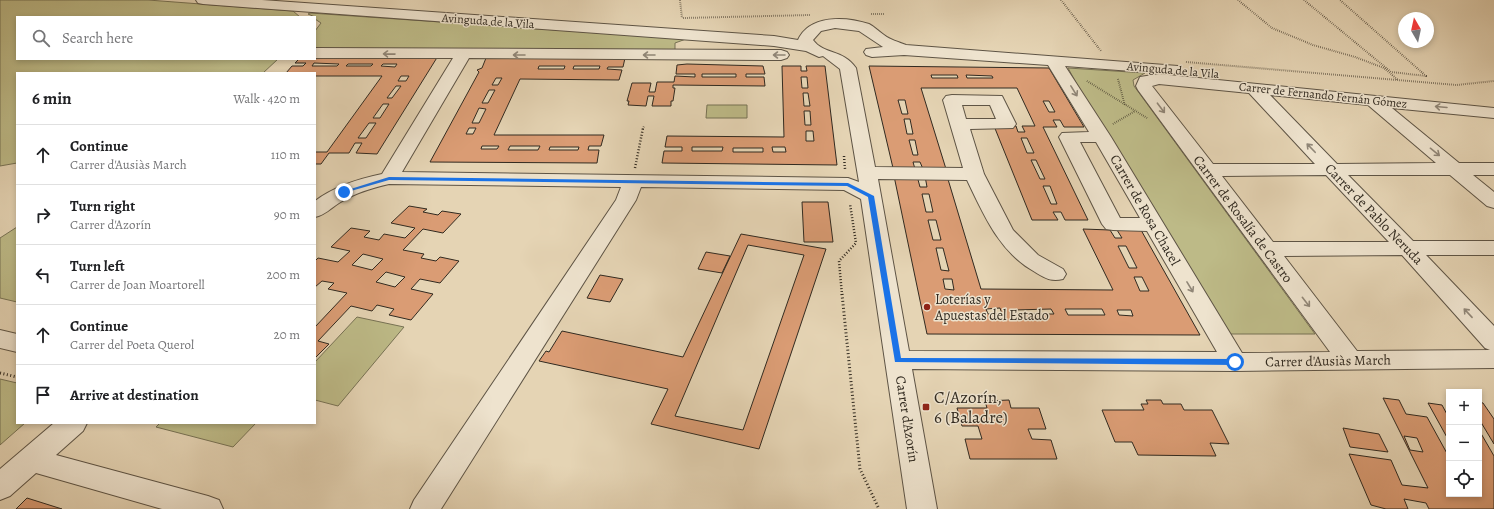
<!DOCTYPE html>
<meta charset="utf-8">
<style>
body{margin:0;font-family:Alegreya,serif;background:#f6f6f6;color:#202124}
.controls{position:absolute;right:12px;bottom:12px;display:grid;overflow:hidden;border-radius:0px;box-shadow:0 2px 6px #0003}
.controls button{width:36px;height:36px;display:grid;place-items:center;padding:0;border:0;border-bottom:1px solid #e0e0e0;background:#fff;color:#202124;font:20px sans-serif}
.compass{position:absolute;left:1398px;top:12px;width:36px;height:36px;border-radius:50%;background:#fff;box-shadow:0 2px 6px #0003;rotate:351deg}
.stop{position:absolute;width:12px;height:12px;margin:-9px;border:3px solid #1a73e8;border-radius:50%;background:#fff}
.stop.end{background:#1a73e8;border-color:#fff;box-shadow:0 1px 4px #0008}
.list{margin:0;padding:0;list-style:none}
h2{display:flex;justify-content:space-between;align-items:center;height:52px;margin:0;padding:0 16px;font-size:17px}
h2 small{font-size:13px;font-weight:400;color:#757577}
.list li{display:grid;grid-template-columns:26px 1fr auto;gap:12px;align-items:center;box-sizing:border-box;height:60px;padding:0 16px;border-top:1px solid #e0e0e0}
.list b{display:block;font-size:15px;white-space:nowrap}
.list p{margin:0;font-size:13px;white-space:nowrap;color:#757577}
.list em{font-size:13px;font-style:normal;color:#757577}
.icon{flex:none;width:22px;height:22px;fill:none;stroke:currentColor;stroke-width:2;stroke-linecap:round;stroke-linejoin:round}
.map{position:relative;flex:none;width:1494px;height:509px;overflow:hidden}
.search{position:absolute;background:#fff;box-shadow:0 2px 6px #0003;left:16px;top:16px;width:300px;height:44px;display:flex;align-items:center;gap:10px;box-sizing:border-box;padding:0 14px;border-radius:0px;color:#757577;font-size:15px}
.panel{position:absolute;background:#fff;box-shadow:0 2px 6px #0003;left:16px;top:72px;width:300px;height:352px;border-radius:0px}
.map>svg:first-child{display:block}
.green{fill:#bdba87;stroke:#777254}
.building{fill:#da9c74;stroke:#312a20;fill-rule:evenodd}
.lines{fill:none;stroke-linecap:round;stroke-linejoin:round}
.minor-casing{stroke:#5e5445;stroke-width:2}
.path-far2{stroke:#312a20;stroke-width:2;stroke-dasharray:0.5 1.5;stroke-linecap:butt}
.path-far1{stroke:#312a20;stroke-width:2.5;stroke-dasharray:1 2;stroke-linecap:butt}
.path{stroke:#312a20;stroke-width:3;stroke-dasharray:1 2.5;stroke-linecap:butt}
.minor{fill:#eee3ce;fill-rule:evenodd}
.oneway{stroke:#908677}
.route{fill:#1a73e8}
.poi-dot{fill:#8f2418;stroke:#eee3ce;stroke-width:1.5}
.labels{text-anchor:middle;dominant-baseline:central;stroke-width:3;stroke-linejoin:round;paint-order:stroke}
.far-street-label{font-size:12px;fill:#312a20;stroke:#eee3ce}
.street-label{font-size:14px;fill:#312a20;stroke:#eee3ce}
.poi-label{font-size:14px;fill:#312a20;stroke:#eee3ce;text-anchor:start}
.near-poi-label{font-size:17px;fill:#312a20;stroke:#eee3ce;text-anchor:start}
</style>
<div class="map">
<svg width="1494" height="509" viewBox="0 0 1494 509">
<rect width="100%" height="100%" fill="#e5d4b4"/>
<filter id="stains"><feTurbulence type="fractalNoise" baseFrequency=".005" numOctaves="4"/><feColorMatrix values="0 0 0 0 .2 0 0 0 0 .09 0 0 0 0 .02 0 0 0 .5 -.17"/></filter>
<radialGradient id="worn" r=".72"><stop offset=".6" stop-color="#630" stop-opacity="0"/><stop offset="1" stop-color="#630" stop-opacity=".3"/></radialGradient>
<path class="green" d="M 0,0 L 148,0 L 293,11 L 300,17 L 17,17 L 17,59 L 278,59 L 263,73 L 17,73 L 17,163 L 0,166 Z
M 310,13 L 686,39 L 675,43 L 675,51 L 315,50 L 315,31 L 321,23 L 315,19 L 315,17 L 308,14 Z
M 1068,68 L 1145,73 L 1133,80 L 1134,86 L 1315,334 L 1226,334 L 1101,128 Z
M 707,105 L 747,105 L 747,118 L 706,118 Z
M 17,227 L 17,302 L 0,298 L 0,238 Z
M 357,317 L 404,327 L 338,406 L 315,400 L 315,362 Z
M 0,379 L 17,383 L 17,423 L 25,423 L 0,445 Z
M 160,423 L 256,423 L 233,447 L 156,427 Z"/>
<path class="building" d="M 315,55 L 438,56 L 377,154 L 356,153 L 362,143 L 355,143 L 349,153 L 329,153 L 321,164 L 315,164 L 315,152 L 327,152 L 382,76 L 315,76 L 315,73 L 286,73 L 292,66 L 303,66 L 306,63 L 295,63 L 299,59 L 315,59 ZM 314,63 L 339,64 L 337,66 L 312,66 ZM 348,64 L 373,64 L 371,66 L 346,66 ZM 383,64 L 397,64 L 395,67 L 381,66 ZM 401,76 L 409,76 L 406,81 L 398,81 ZM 396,86 L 401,86 L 392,98 L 387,98 ZM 383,104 L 389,104 L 380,118 L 373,118 ZM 369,123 L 376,123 L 366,138 L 358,138 Z
M 486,58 L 625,58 L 623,67 L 608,67 L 607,69 L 622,70 L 619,80 L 520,79 L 494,135 L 604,135 L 601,146 L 589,146 L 588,150 L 599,150 L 597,163 L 430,162 L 479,72 L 477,70 L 482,68 ZM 539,66 L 565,66 L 564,69 L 538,69 ZM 574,66 L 600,66 L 599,69 L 573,69 ZM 496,78 L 502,78 L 498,85 L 492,85 ZM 489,90 L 495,90 L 488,103 L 482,103 ZM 479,108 L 486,109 L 479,123 L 472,123 ZM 469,128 L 476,128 L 473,134 L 466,134 ZM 482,146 L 499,146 L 497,149 L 481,149 ZM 510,146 L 540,146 L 538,150 L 508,150 ZM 550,147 L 579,147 L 578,150 L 549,150 Z
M 687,64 L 763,66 L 765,74 L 746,74 L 746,77 L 764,77 L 765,86 L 673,85 L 673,88 L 675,88 L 673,101 L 671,101 L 671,106 L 652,106 L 654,96 L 648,96 L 646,106 L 628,105 L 629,101 L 627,101 L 632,83 L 651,83 L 649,92 L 655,92 L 657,82 L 674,82 L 675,76 L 695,77 L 695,74 L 676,74 L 677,65 ZM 702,74 L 736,74 L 736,77 L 702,77 Z
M 782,66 L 801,66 L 801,71 L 807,71 L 806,66 L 825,66 L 837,165 L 662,163 L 664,151 L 682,151 L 682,147 L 665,147 L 667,136 L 784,137 ZM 801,77 L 807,77 L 808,88 L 802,88 ZM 803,93 L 808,93 L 810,106 L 804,106 ZM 804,111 L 810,111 L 811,125 L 805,125 ZM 806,131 L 813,131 L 814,141 L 806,141 ZM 692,147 L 723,147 L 722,151 L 692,151 ZM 772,147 L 785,147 L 786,152 L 773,152 ZM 733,148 L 763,148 L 763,152 L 733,152 Z
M 869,66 L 1049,68 L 1084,127 L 1064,127 L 1060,120 L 1053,120 L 1057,127 L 1043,127 L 1088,220 L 1065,220 L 1061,212 L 1053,212 L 1058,220 L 1032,220 L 994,126 L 1016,126 L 1018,132 L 1025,132 L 1022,126 L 1035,126 L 1017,88 L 921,88 L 946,169 L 923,169 L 920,162 L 913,162 L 915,169 L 893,168 ZM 931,75 L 957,75 L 958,78 L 932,78 ZM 966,75 L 992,76 L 993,78 L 967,78 ZM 898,100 L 905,100 L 908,114 L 902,114 ZM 1043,101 L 1049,101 L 1055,112 L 1049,112 ZM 904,119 L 910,119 L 913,134 L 907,134 ZM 1021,138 L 1027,138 L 1034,153 L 1027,153 ZM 909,140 L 915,140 L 918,155 L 913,155 ZM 1031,160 L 1036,160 L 1045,179 L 1040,179 ZM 1043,186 L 1050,186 L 1057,204 L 1051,204 Z
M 894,176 L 917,176 L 920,187 L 927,187 L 925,176 L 947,176 L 981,289 L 1113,290 L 1083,229 L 1110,230 L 1115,238 L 1122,238 L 1117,230 L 1141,230 L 1200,335 L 927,334 ZM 922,194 L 929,194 L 933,212 L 926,212 ZM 928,220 L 936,220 L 941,240 L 933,240 ZM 1118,246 L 1126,246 L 1137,268 L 1129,268 ZM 936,248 L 943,248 L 949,271 L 941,270 ZM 1134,277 L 1142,277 L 1149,291 L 1140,291 ZM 943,279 L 952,279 L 954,290 L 945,289 ZM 1000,308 L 1002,314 L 988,314 L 986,309 ZM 1051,309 L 1054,314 L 1016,314 L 1014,310 ZM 1065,309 L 1102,309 L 1105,315 L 1068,315 ZM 1117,310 L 1131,310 L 1133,316 L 1119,315 Z
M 802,202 L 828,202 L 833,242 L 804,242 Z
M 409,206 L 427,209 L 423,212 L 438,215 L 442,211 L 461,214 L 443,233 L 423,229 L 403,250 L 424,254 L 421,258 L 436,261 L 440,257 L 459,261 L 440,283 L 420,279 L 411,289 L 433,294 L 411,320 L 389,315 L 394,309 L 377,305 L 372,311 L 351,306 L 318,341 L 329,344 L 315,358 L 315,327 L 347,293 L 328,289 L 334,283 L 322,281 L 315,287 L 315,261 L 318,258 L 338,262 L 350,251 L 331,247 L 351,228 L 370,231 L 364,237 L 379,240 L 384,234 L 405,238 L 415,228 L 391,223 ZM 363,254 L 383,259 L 372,270 L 352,265 ZM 386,272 L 405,277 L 395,287 L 376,282 Z
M 741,234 L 826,249 L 759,449 L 651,424 L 668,389 L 539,361 L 546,351 L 549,352 L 562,331 L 683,357 ZM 748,245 L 804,255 L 743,430 L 675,416 Z
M 706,252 L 730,256 L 722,273 L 698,269 Z
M 600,275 L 623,279 L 610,302 L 587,298 Z
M 1383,398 L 1399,400 L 1406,414 L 1427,417 L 1449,457 L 1449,494 L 1479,496 L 1479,430 L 1494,456 L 1494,509 L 1429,509 L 1426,503 L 1404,499 L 1408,509 L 1386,509 L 1371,505 L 1349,454 L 1391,460 L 1402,485 L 1428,488 ZM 1404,436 L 1417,438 L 1423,452 L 1410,450 Z
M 1009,400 L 1011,408 L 1039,408 L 1046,429 L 1028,429 L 1032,439 L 1051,440 L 1057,459 L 970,459 L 965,439 L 982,439 L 978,426 L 962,426 L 957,408 L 987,408 L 985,401 Z
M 1146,400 L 1161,400 L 1163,404 L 1181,404 L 1184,410 L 1212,410 L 1229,444 L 1210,443 L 1216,456 L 1138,455 L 1132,442 L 1115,442 L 1102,410 L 1144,410 L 1141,404 L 1148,404 Z
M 1479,402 L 1483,403 L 1494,419 L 1494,444 L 1479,419 Z
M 1428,403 L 1442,405 L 1449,418 L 1449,441 Z
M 1343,428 L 1379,434 L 1388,452 L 1350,447 Z
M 27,498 L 62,509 L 16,509 Z"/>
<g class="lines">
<defs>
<path id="minor" d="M 196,0 L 262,0 L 774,36 L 798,40 C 809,15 845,16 869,24 C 875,27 878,31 884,35 C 890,40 899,42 906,45 L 1178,66 L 1180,69 L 1178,72 L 1172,74 L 1065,66 L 1111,137 L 1242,353 L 1330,352 L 1138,90 L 1136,86 L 1140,77 L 1159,74 L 1494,108 L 1494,118 L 1392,108 L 1459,163 L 1494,163 L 1494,175 L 1473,175 L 1494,192 L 1494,208 L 1487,206 L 1450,175 L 1348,175 L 1413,241 L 1494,241 L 1494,255 L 1426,255 L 1494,326 L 1494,368 L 1235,371 L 912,369 L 937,509 L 907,509 L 861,199 L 844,190 L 641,187 L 636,200 L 441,509 L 410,509 L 414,500 L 616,200 L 621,187 L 389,184 C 372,188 354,193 339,203 C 331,208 325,215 315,217 L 315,201 C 335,186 358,179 382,174 L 453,58 L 315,58 L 315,48 L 781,50 L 787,52 L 789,55 L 787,58 L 781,60 L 469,58 L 402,172 L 848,178 L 859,182 L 840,69 L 823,56 L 819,57 L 806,51 L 774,46 L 203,4 L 198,3 ZM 835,28 L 859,31 L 883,47 L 866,49 L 864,52 L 866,55 L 872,57 L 904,55 L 1048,65 L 1089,132 L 1062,133 L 1059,137 L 1102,224 L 1106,229 L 1113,230 L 1147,231 L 1217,352 L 909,351 L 878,179 L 967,180 C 984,215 999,252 1035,272 C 1045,278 1051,282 1063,279 L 1066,274 L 1063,269 L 1038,255 L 1013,230 L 984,174 L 970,129 L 1013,128 L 1016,124 L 1002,96 L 952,95 L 946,96 L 943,100 L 963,168 L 875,167 L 856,68 C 843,49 824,55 813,40 L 821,31 ZM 1159,84 L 1249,93 L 1315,164 L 1213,164 L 1152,86 ZM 1270,95 L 1368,105 L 1436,163 L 1337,164 ZM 962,105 L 990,105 L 996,119 L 966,119 ZM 1080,142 L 1096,142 L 1140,218 L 1120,218 ZM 1326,175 L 1389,242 L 1273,242 L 1222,176 ZM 1402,255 L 1485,348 L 1490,350 L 1357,351 L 1284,256 Z
M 0,330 L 17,334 L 17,352 L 0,348 Z
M 54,423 L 87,423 L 83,431 L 56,455 L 208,496 L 219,500 L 223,509 L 162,509 L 36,473 L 10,496 L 0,500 L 0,469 Z"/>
</defs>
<use href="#minor" class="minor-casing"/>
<path class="path-far2" d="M 680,0 L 682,18
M 1061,0 L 1101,51
M 1238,0 L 1272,28 L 1313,45 L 1355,57 L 1384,68 L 1398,80
M 1304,0 L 1391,72 L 1426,76 L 1340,0
M 871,14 L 885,14
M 683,18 L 810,15
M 1186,62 L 1456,85 L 1494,81
M 1118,79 L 1125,106
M 1087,81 L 1147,118
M 1113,124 L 1135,111
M 643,129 L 644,126"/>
<path class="path-far1" d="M 844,156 L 845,169
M 635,168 L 643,128
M 842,295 L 839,261 L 856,243 L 850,204"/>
<path class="path" d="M 842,294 L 860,469 L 879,509
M 0,373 L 17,377"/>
<use href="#minor" class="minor"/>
</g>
<defs><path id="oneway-shaft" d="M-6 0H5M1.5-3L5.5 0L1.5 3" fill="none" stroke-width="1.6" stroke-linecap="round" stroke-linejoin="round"/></defs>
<g class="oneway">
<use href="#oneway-shaft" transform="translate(389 54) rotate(-179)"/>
<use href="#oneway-shaft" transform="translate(519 55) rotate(-180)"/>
<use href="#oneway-shaft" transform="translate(649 55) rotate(-180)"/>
<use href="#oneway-shaft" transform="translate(779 55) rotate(-180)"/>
<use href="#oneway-shaft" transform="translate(1074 91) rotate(58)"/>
<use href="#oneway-shaft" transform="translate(1441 107) rotate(-175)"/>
<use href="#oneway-shaft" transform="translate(1161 108) rotate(53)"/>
<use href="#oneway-shaft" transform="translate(1311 148) rotate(-134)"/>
<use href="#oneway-shaft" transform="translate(1435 152) rotate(39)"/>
<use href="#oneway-shaft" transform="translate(1190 287) rotate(59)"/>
<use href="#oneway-shaft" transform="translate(1306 302) rotate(52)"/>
<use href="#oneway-shaft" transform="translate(1468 313) rotate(-133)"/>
</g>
<path class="route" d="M 389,177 L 848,183 L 874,196 L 901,358 L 1235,359 L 1238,362 L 1235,365 L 895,362 L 868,197 L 847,186 L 389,180 L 344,193 L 341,192 Z"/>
<g class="poi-dot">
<circle cx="927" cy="307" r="4"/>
<rect x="922" y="403" width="8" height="8" rx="2"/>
</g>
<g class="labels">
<g class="far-street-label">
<text transform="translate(488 21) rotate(4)">Avinguda de la Vila</text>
<text transform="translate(1173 70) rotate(5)">Avinguda de la Vila</text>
<text transform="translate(1323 95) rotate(6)">Carrer de Fernando Fernán Gómez</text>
</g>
<g class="street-label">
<text transform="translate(1145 210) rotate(60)">Carrer de Rosa Chacel</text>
<text transform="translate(1374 214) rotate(46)">Carrer de Pablo Neruda</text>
<text transform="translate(1243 219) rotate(53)">Carrer de Rosalía de Castro</text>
<text transform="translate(1328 361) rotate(-1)">Carrer d'Ausiàs March</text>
<text transform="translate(907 419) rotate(81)">Carrer d'Azorín</text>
</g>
<g class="poi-label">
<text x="935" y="299">Loterías y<tspan x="935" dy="16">Apuestas del Estado</tspan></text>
</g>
<g class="near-poi-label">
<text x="934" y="397">C/Azorín,<tspan x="934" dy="20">6 (Baladre)</tspan></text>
</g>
</g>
<rect width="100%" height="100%" filter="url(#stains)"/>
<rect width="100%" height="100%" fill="url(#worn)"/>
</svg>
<div class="controls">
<button>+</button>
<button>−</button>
<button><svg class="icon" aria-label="locate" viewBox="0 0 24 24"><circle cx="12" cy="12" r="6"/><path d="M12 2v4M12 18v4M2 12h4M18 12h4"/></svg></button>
</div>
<svg class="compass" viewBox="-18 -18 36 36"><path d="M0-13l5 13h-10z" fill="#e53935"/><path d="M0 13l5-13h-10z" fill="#757577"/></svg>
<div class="stop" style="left:1235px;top:362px"></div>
<div class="stop end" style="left:344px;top:192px"></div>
<div class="search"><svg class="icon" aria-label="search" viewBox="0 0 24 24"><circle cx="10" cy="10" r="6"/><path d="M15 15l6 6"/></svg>Search here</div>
<section class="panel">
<h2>6 min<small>Walk · 420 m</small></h2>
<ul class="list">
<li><svg class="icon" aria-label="ahead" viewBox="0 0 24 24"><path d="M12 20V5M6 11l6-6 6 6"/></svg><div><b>Continue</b><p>Carrer d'Ausiàs March</p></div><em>110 m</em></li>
<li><svg class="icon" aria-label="right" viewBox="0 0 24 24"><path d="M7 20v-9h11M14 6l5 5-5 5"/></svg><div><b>Turn right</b><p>Carrer d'Azorín</p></div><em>90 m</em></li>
<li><svg class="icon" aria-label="left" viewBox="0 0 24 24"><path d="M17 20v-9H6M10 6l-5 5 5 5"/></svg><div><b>Turn left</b><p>Carrer de Joan Moartorell</p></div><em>200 m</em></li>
<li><svg class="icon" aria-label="ahead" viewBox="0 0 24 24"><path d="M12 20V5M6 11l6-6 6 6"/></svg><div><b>Continue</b><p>Carrer del Poeta Querol</p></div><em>20 m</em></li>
<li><svg class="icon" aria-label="arrive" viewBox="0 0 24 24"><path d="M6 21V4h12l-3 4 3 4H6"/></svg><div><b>Arrive at destination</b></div></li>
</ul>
</section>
</div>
